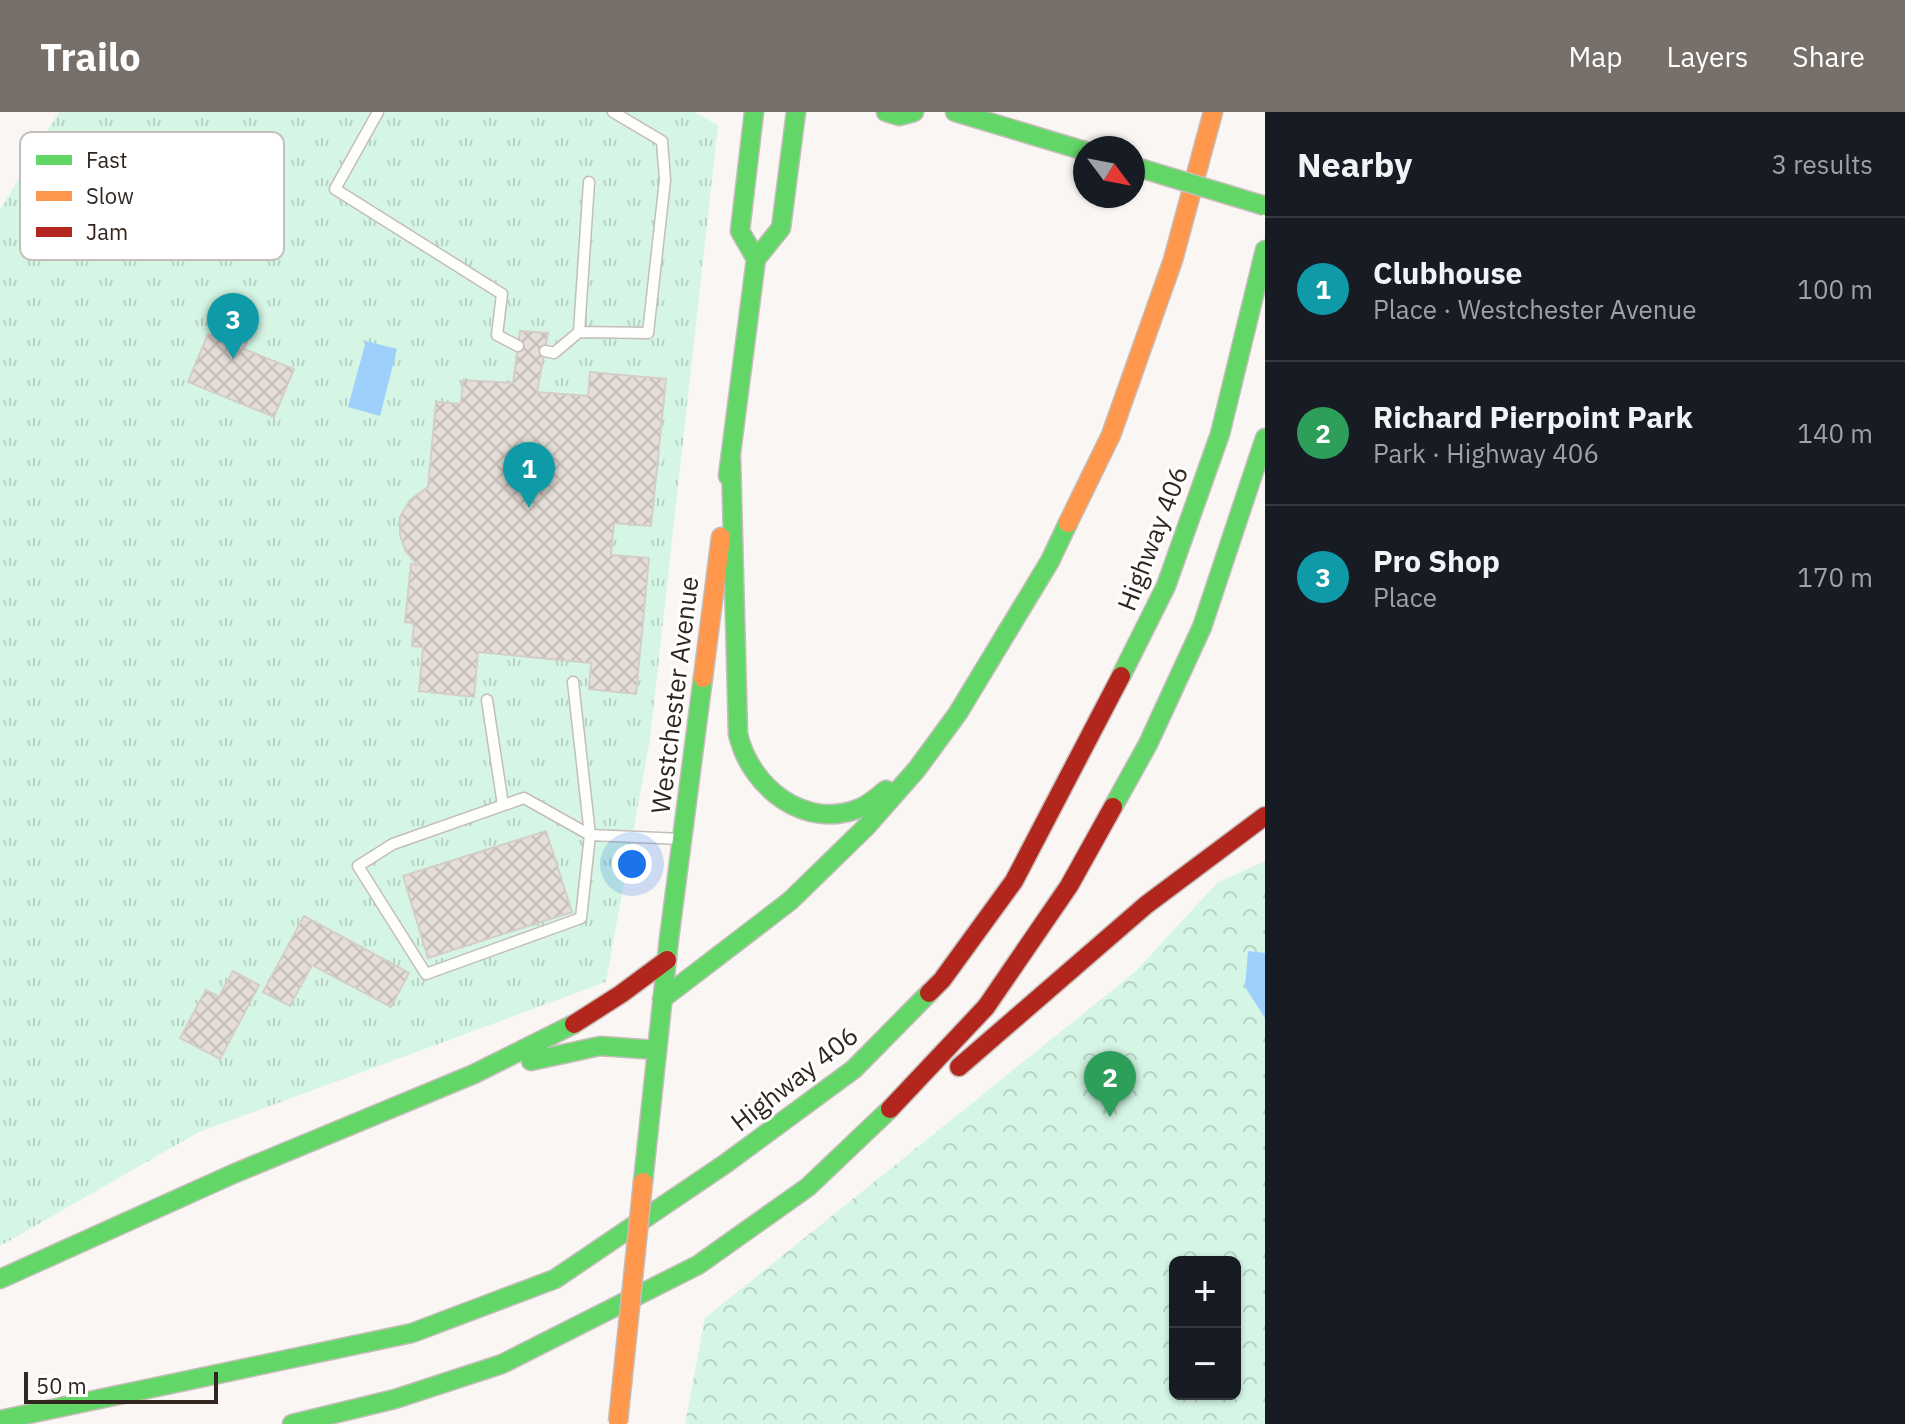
<!DOCTYPE html>
<meta charset="utf-8">
<style>
body{margin:0;font-family:"IBM Plex Sans",sans-serif;background:#20242c;color:#f1f3f6}
.controls{position:absolute;right:24px;bottom:24px;display:grid;overflow:hidden;border-radius:12px;box-shadow:0 2px 6px #0004}
.controls button{width:72px;height:72px;display:grid;place-items:center;padding:0;border:0;border-bottom:2px solid #363941;background:#171b24;color:#f1f3f6;font:40px sans-serif}
.compass{position:absolute;left:1073px;top:24px;width:72px;height:72px;border-radius:50%;background:#171b24;box-shadow:0 2px 6px #0004;rotate:122deg}
.scale{position:absolute;left:24px;bottom:20px;width:194px;box-sizing:border-box;padding-left:8px;border:4px solid #31261f;border-top:0;font-size:22px;line-height:28px;white-space:nowrap;color:#31261f;-webkit-text-stroke:6px #fff;paint-order:stroke}
.you{position:absolute;left:632px;top:752px;width:28px;height:28px;margin:-20px;border:6px solid #fff;border-radius:50%;background:#1a73e8;box-shadow:0 0 0 12px #1a73e833}
.badge{display:grid;place-items:center;width:52px;height:52px;border-radius:50%;background:#776f6a;color:#fff;font-size:26px;font-weight:700}
.pin{position:absolute;translate:-50% -66px;filter:drop-shadow(0 2px 4px #0008)}
.pin::after{content:'';position:absolute;top:42px;width:28px;height:24px;background:inherit;clip-path:polygon(0 0,100% 0,50% 100%)}
.list{margin:0;padding:0;list-style:none}
h2{display:flex;justify-content:space-between;align-items:center;height:104px;margin:0;padding:0 32px;font-size:34px}
h2 small{font-size:26px;font-weight:400;color:#9ea1a6}
.list li{display:grid;grid-template-columns:52px 1fr auto;gap:24px;align-items:center;box-sizing:border-box;height:144px;padding:0 32px;border-top:2px solid #363941}
.list b{display:block;font-size:30px;white-space:nowrap}
.list p{margin:0;font-size:26px;white-space:nowrap;color:#9ea1a6}
.list em{font-size:26px;font-style:normal;color:#9ea1a6}
.map{position:relative;flex:none;width:1265px;height:1312px;overflow:hidden}
header{display:flex;align-items:center;gap:48px;box-sizing:border-box;height:112px;padding:0 40px;background:#776f6a;color:#fff}
header strong{font-size:38px}
nav{display:flex;gap:44px;margin-inline-start:auto;font-size:28px}
main{display:flex}
aside{flex:1;background:#171b24}
.map>svg:first-child{display:block}
.grass{fill:url(#grass-tufts)}
.park{fill:url(#park-crowns);fill-rule:evenodd}
.water{fill:#9fd0fb}
.building{fill:url(#building-cross-hatch);stroke:#d4cdc9;stroke-width:2}
.lines{fill:none;stroke-linecap:round;stroke-linejoin:round}
.lane-casing{stroke:#c4bdb8;stroke-width:13}
.fast-casing{stroke:#c4bdb8;stroke-width:21}
.slow-casing{stroke:#c4bdb8;stroke-width:21}
.jam-casing{stroke:#c4bdb8;stroke-width:21}
.lane{stroke:#fefefd;stroke-width:10}
.fast{stroke:#63d668;stroke-width:18}
.slow{stroke:#ff974d;stroke-width:18}
.jam{stroke:#b3261e;stroke-width:18}
.fast-bridge-casing{stroke:#c4bdb8;stroke-width:21;stroke-linecap:butt}
.slow-bridge-casing{stroke:#c4bdb8;stroke-width:21;stroke-linecap:butt}
.fast-bridge{stroke:#63d668;stroke-width:18}
.slow-bridge{stroke:#ff974d;stroke-width:18}
.labels{text-anchor:middle;dominant-baseline:central;stroke-width:6;stroke-linejoin:round;paint-order:stroke}
.street-label{font-size:26px;fill:#31261f;stroke:#fff}
.key{fill:#fff;stroke:#c1bebc;stroke-width:2}
.key-label{font-size:22px;fill:#31261f}
</style>
<header>
<strong>Trailo</strong>
<nav><a>Map</a><a>Layers</a><a>Share</a></nav>
</header>
<main>
<div class="map">
<svg width="1265" height="1312" viewBox="0 0 1265 1312">
<defs>
<pattern id="grass-tufts" width="24" height="20" patternUnits="userSpaceOnUse" patternTransform="scale(2)"><rect width="24" height="20" fill="#d5f6e5"/><path d="M3 7l-1-3M5 7V3M7 7l1-3M15 17l-1-3M17 17v-4M19 17l1-3" fill="none" stroke="#b7d3c4"/></pattern>
<pattern id="park-crowns" width="20" height="18" patternUnits="userSpaceOnUse" patternTransform="scale(2)"><rect width="20" height="18" fill="#d5f6e5"/><path d="M2 6a3 3 0 1 1 6 0M12 15a3 3 0 1 1 6 0" fill="none" stroke="#b7d3c4"/></pattern>
<pattern id="building-cross-hatch" width="8" height="8" patternUnits="userSpaceOnUse" patternTransform="scale(2)"><rect width="8" height="8" fill="#e5ded8"/><path d="M0 0l8 8M0 8l8-8" fill="none" stroke="#c5beb9"/></pattern>
</defs>
<rect width="100%" height="100%" fill="#f9f6f4"/>
<path class="grass" d="M 59,0 L 694,0 L 718,13 L 650,627 L 606,870 L 199,1020 L 0,1134 L 0,98 Z"/>
<path class="park" d="M 1265,749 L 1265,1312 L 685,1312 L 705,1206 L 1135,860 L 1217,771 ZM 1175,1150 L 1235,1150 L 1235,1282 L 1175,1282 Z"/>
<path class="water" d="M 366,229 L 397,237 L 380,304 L 348,295 Z
M 1248,839 L 1265,841 L 1265,906 L 1245,875 Z"/>
<path class="building" d="M 231,199 L 255,209 L 244,237 L 294,257 L 274,305 L 188,270 L 208,222 L 219,227 Z
M 520,219 L 548,221 L 537,280 L 588,284 L 590,260 L 666,267 L 651,414 L 614,411 L 611,443 L 649,446 L 636,582 L 589,577 L 591,551 L 478,540 L 474,585 L 419,579 L 423,535 L 412,534 L 414,511 L 405,510 L 411,452 L 417,453 L 405,438 L 400,423 L 400,405 L 410,388 L 428,375 L 436,290 L 461,292 L 463,268 L 513,271 Z
M 546,719 L 572,800 L 428,846 L 403,764 Z
M 304,804 L 409,861 L 391,895 L 312,853 L 290,894 L 263,880 Z
M 233,859 L 259,873 L 220,947 L 180,926 L 206,878 L 219,885 Z"/>
<g class="lines">
<defs>
<path id="lane" d="M 378,0 L 335,77 L 502,182 L 497,223 L 518,234
M 579,220 L 589,70
M 545,239 L 554,241 L 579,220 L 648,221 L 665,68 L 662,29 L 613,0
M 573,570 L 590,723 L 581,806 L 426,862 L 358,754 L 393,732 L 524,686 L 590,723 L 682,727
M 487,588 L 503,693"/>
<path id="fast" d="M 754,0 L 740,119 L 756,147
M 886,0 L 899,4 L 914,0
M 955,0 L 1085,39
M 731,346 L 738,622 C 750,675 805,719 860,696 C 870,692 878,684 886,678
M 728,364 L 756,147 L 781,116 L 796,0
M 1121,564 L 1166,474 L 1220,322 L 1265,138
M 1113,695 L 1148,632 L 1202,515 L 1265,326
M 662,887 L 790,789 L 866,715 L 917,657 L 958,601 L 1050,449 L 1068,411
M 531,949 L 600,934 L 657,938
M 643,1070 L 669,827 L 703,566
M 0,1167 L 233,1062 L 474,962 L 574,912
M 0,1308 L 412,1221 L 555,1167 L 725,1052 L 854,957 L 929,881
M 292,1312 L 395,1287 L 502,1252 L 698,1153 L 808,1075 L 890,997"/>
<path id="slow" d="M 1068,411 L 1111,323 L 1173,148 L 1213,0
M 703,566 L 721,425"/>
<path id="jam" d="M 929,881 L 942,868 L 1014,769 L 1121,564
M 574,912 L 621,882 L 667,848
M 959,955 L 1146,793 L 1265,704
M 890,997 L 986,895 L 1069,774 L 1113,695"/>
</defs>
<use href="#lane" class="lane-casing"/>
<use href="#fast" class="fast-casing"/>
<use href="#slow" class="slow-casing"/>
<use href="#jam" class="jam-casing"/>
<use href="#lane" class="lane"/>
<use href="#fast" class="fast"/>
<use href="#slow" class="slow"/>
<use href="#jam" class="jam"/>
<defs>
<path id="fast-bridge" d="M 1133,54 L 1265,94"/>
<path id="slow-bridge" d="M 618,1310 L 643,1070"/>
</defs>
<use href="#fast-bridge" class="fast-bridge-casing"/>
<use href="#slow-bridge" class="slow-bridge-casing"/>
<use href="#fast-bridge" class="fast-bridge"/>
<use href="#slow-bridge" class="slow-bridge"/>
</g>
<g class="labels">
<g class="street-label">
<text transform="translate(1152 426) rotate(-69)">Highway 406</text>
<text transform="translate(674 583) rotate(-83)">Westchester Avenue</text>
<text transform="translate(794 966) rotate(-38)">Highway 406</text>
</g>
</g>
<rect x="20" y="20" width="264" height="128" rx="12" class="key"/>
<rect x="36" y="43" width="36" height="10" fill="#63d668"/>
<rect x="36" y="79" width="36" height="10" fill="#ff974d"/>
<rect x="36" y="115" width="36" height="10" fill="#b3261e"/>
<g class="key-label">
<text x="86" y="56">Fast</text>
<text x="86" y="92">Slow</text>
<text x="86" y="128">Jam</text>
</g>
</svg>
<div class="controls">
<button>+</button>
<button>−</button>
</div>
<svg class="compass" viewBox="-18 -18 36 36"><path d="M0-13l5 13h-10z" fill="#e53935"/><path d="M0 13l5-13h-10z" fill="#9ea1a6"/></svg>
<div class="scale">50 m</div>
<div class="you"></div>
<div class="pin badge" style="left:529px;top:396px;background:#0f9aa8">1</div>
<div class="pin badge" style="left:1110px;top:1005px;background:#2e9e5b">2</div>
<div class="pin badge" style="left:233px;top:247px;background:#0f9aa8">3</div>
</div>
<aside>
<h2>Nearby<small>3 results</small></h2>
<ul class="list">
<li><span class="badge" style="background:#0f9aa8">1</span><div><b>Clubhouse</b><p>Place · Westchester Avenue</p></div><em>100 m</em></li>
<li><span class="badge" style="background:#2e9e5b">2</span><div><b>Richard Pierpoint Park</b><p>Park · Highway 406</p></div><em>140 m</em></li>
<li><span class="badge" style="background:#0f9aa8">3</span><div><b>Pro Shop</b><p>Place</p></div><em>170 m</em></li>
</ul>
</aside>
</main>
